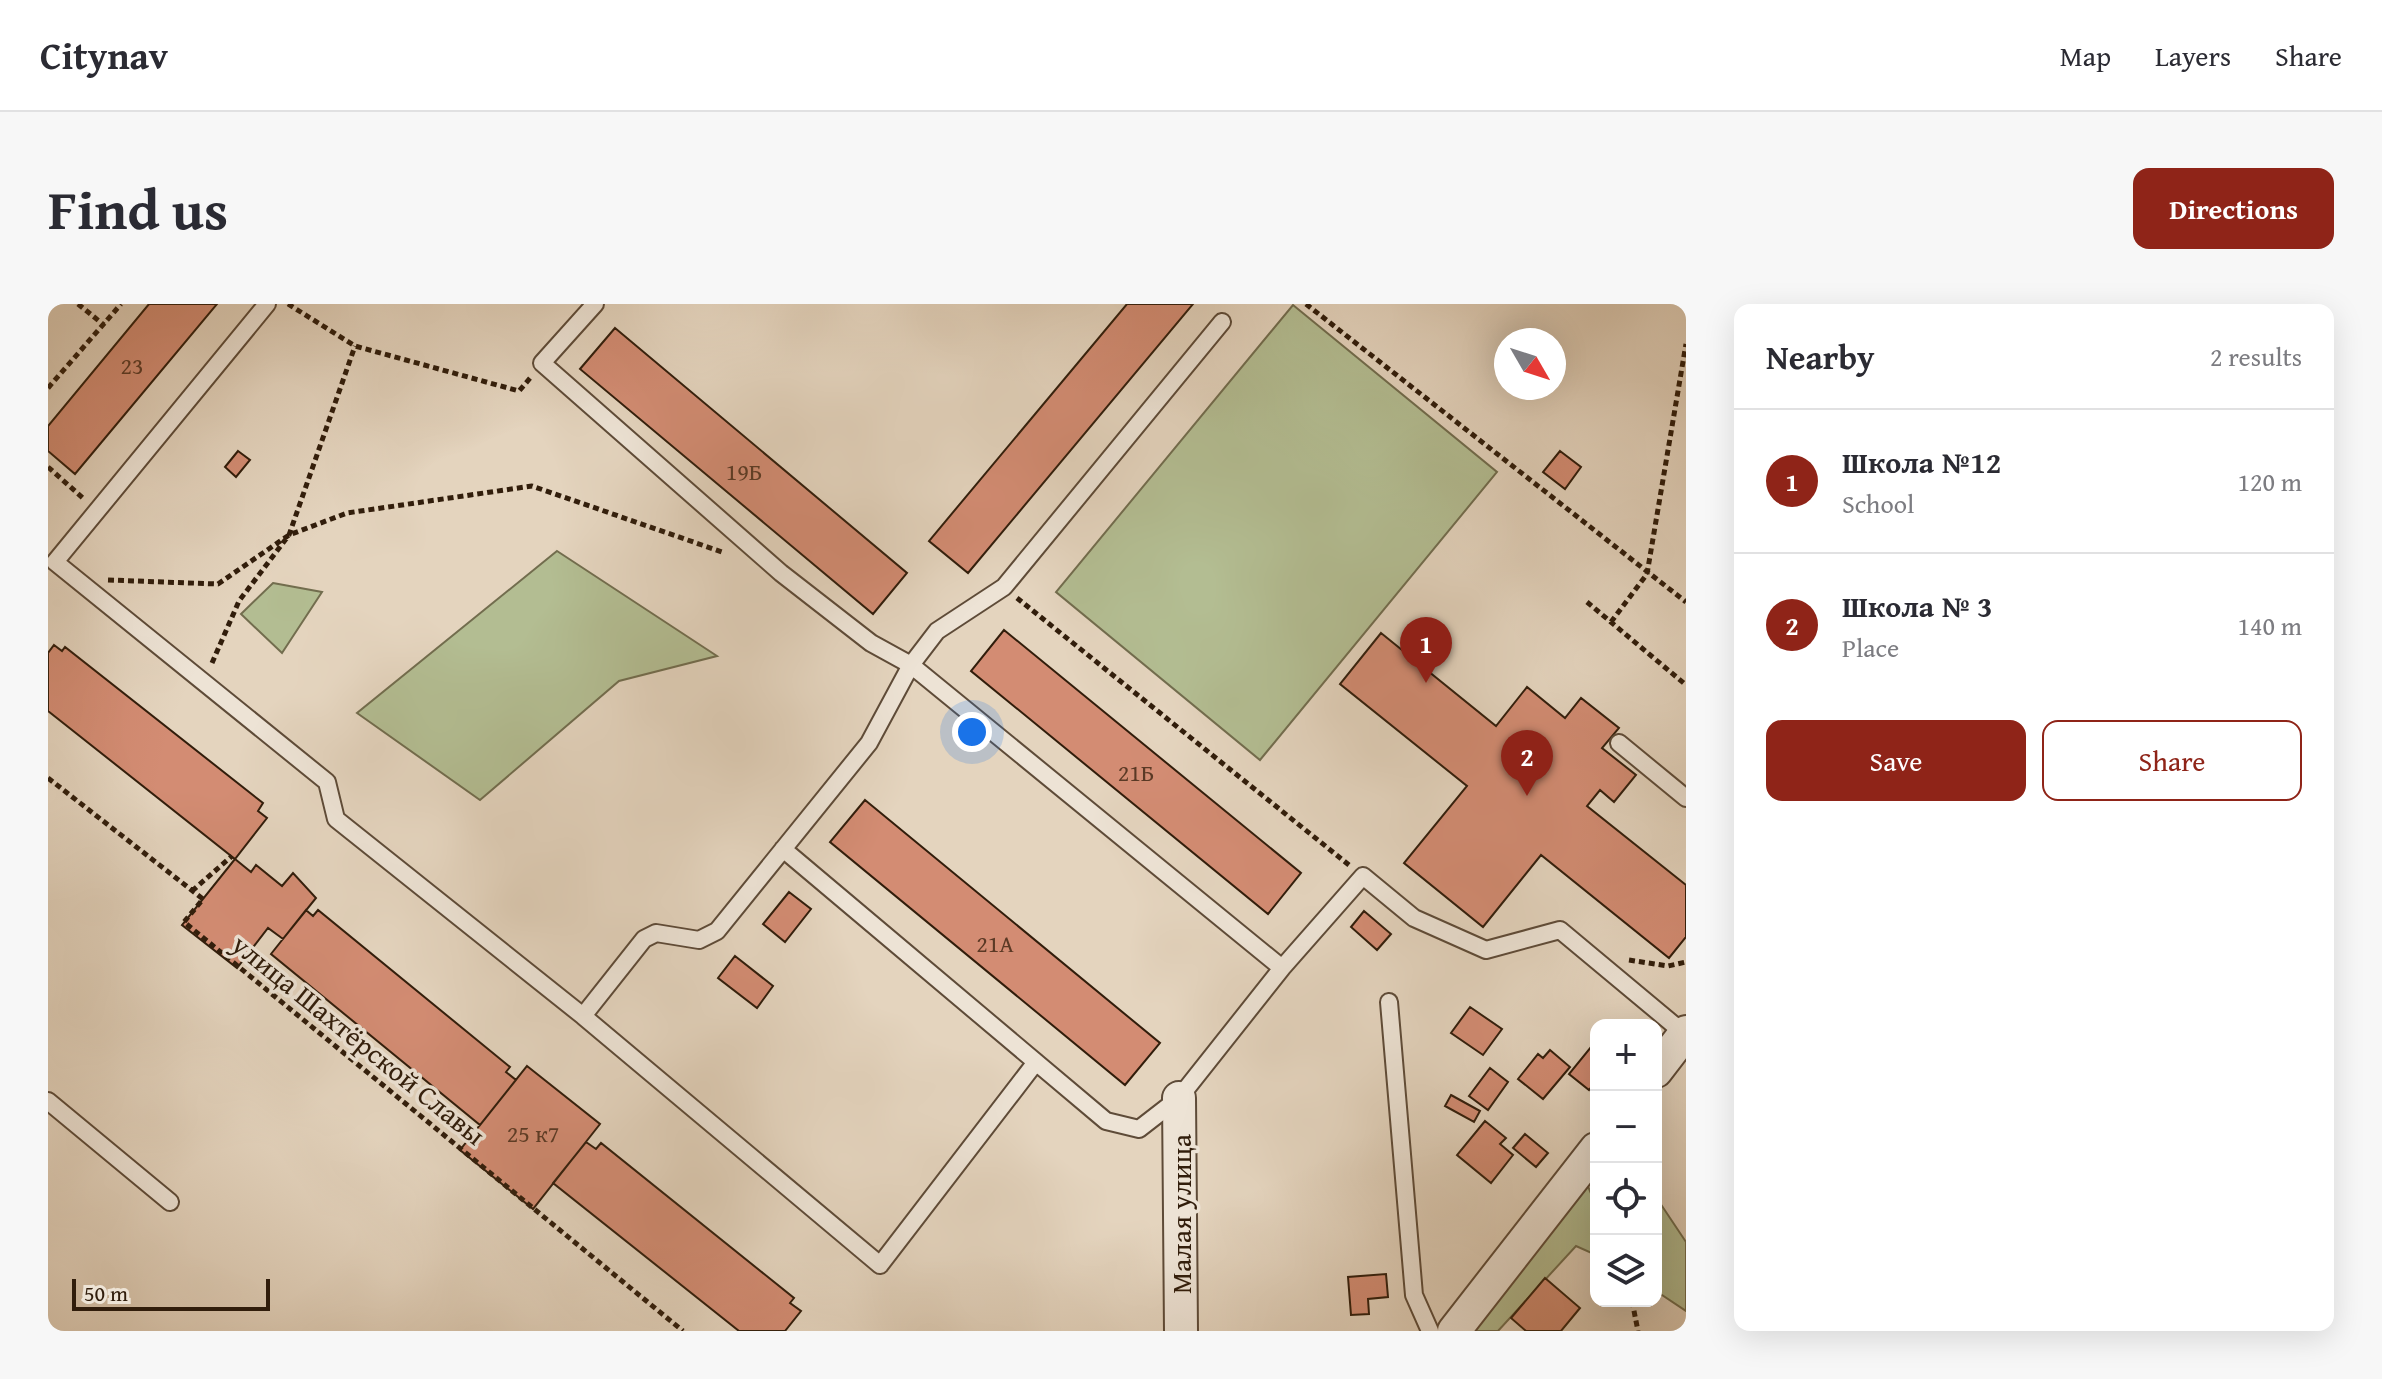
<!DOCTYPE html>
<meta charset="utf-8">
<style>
body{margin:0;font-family:"Gentium Book Plus",serif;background:#f7f7f7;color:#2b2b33}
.controls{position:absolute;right:24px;bottom:24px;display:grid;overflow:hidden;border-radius:16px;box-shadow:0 8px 32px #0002}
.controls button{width:72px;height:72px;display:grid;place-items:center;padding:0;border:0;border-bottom:2px solid #e1e1e2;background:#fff;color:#2b2b33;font:40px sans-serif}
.compass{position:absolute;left:1446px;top:24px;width:72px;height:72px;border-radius:50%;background:#fff;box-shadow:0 8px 32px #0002;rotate:129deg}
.scale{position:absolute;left:24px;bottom:20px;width:198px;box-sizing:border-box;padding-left:8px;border:4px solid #311d0b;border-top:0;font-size:22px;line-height:28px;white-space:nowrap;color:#311d0b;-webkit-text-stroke:6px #ede3d5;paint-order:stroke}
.you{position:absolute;left:924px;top:428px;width:28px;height:28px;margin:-20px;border:6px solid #fff;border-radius:50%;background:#1a73e8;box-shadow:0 0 0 12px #1a73e833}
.badge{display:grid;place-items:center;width:52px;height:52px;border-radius:50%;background:#8f2418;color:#fff;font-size:26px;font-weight:700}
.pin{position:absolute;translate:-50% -66px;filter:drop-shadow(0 2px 4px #0008)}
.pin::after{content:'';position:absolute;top:42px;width:28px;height:24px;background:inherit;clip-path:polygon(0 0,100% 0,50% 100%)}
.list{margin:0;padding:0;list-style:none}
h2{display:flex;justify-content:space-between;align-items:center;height:104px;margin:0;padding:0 32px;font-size:34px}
h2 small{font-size:26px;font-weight:400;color:#7c7c81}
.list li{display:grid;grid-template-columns:52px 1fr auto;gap:24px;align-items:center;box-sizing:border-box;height:144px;padding:0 32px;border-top:2px solid #e1e1e2}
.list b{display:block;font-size:30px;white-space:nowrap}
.list p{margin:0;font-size:26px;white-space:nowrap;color:#7c7c81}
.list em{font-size:26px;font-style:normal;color:#7c7c81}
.actions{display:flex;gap:16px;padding:24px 32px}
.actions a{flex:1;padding:18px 0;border:2px solid #8f2418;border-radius:16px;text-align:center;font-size:28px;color:#8f2418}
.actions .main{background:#8f2418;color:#fff}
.icon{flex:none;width:44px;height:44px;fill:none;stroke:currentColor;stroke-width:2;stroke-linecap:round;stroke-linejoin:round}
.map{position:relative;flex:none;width:1638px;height:1027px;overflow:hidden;border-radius:16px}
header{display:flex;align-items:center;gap:48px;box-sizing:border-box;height:112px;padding:0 40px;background:#fff;border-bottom:2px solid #e1e1e2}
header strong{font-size:38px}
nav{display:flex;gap:44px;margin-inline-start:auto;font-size:28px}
.intro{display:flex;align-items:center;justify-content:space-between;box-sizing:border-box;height:192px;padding:0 48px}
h1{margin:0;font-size:56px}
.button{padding:20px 36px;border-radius:16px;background:#8f2418;color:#fff;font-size:28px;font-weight:700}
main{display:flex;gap:48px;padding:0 48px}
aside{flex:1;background:#fff;border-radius:16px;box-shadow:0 8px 32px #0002}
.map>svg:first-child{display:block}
.green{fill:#b3bd92;stroke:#726d4e;stroke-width:2}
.building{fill:#d38c73;stroke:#311d0b;stroke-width:2}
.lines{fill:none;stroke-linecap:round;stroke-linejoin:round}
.service-casing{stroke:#5e4b38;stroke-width:20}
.minor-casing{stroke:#5e4b38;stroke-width:36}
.path{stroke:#311d0b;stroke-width:5;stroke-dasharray:6 4;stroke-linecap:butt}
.service{stroke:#ede3d5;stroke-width:16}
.minor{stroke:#ede3d5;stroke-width:32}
.labels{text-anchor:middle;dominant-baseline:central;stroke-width:7;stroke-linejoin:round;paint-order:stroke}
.number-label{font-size:24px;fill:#5a3925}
.street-label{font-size:28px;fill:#311d0b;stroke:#ede3d5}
</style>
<header>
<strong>Citynav</strong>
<nav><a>Map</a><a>Layers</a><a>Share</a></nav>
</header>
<div class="intro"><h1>Find us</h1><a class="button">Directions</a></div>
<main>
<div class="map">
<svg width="1638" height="1027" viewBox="0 0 1638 1027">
<rect width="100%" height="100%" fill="#e4d4be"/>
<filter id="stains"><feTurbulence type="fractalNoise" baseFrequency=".0025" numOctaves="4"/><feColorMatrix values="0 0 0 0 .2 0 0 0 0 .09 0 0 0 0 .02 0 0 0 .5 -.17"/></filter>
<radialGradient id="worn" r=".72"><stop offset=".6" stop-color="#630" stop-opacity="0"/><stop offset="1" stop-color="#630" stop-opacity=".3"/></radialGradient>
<path class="green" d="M 1245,1 L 1449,168 L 1212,456 L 1008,288 Z
M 509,247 L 669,352 L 571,377 L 432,496 L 309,409 Z
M 225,279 L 274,288 L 234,349 L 193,310 Z
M 1539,880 L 1548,901 L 1548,951 L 1528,942 L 1450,1027 L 1424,1027 Z
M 1608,893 L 1638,938 L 1638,1007 L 1608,987 Z"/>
<path class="building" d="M 101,0 L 169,0 L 27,170 L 0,147 L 0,122 Z
M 1079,0 L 1145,0 L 920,269 L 881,237 Z
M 567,24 L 859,269 L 825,310 L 532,65 Z
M 190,147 L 202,156 L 188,173 L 177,163 Z
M 1512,147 L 1533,163 L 1517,185 L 1495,168 Z
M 956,326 L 1253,569 L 1220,610 L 923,367 Z
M 1333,329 L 1448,422 L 1479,383 L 1517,414 L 1533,394 L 1571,424 L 1554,444 L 1588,471 L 1566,498 L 1552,486 L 1539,502 L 1638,581 L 1638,633 L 1621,654 L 1493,551 L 1435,623 L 1356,559 L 1419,482 L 1292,380 Z
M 6,341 L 14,347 L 17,343 L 215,499 L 210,507 L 219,514 L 187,555 L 0,407 L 0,349 Z
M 817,496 L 1112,739 L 1077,781 L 782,538 Z
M 187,555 L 203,568 L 208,561 L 234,582 L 245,569 L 268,594 L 235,635 L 220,624 L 189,664 L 134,621 Z
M 741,588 L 763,605 L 737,638 L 715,620 Z
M 258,606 L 265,612 L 270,606 L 462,763 L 458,768 L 468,776 L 432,821 L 223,650 Z
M 1316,607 L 1343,630 L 1329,646 L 1303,623 Z
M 687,652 L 725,682 L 709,704 L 670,674 Z
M 1422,703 L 1454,725 L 1435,751 L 1403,729 Z
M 1543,743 L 1548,748 L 1548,777 L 1541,786 L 1521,770 Z
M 1502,746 L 1522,763 L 1495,795 L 1470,775 L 1490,750 L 1495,754 Z
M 479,762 L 552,820 L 485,905 L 412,846 Z
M 1442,764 L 1460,778 L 1440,806 L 1421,792 Z
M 1403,791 L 1432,807 L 1426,818 L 1397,802 Z
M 1437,817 L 1458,834 L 1452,840 L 1465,851 L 1443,879 L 1409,851 Z
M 1477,830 L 1500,849 L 1488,863 L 1465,844 Z
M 538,838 L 548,845 L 553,839 L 746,994 L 742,999 L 753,1007 L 737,1027 L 691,1027 L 505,879 Z
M 1338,970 L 1340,993 L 1320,995 L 1321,1010 L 1303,1011 L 1300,973 Z
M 1497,974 L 1532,1004 L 1513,1027 L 1478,1027 L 1463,1014 Z"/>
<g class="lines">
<defs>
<path id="service" d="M 219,0 L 7,258 L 279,478 L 288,515 L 535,712 L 832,961 L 988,758
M 547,0 L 494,59 L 733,269 L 823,339 L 863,361 L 1234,664
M 1571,439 L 1638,494
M 735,545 L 1058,817 L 1091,825 L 1131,794 L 1234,664 L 1315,572 L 1366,614 L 1438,646 L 1512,626 L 1638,731
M 1341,698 L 1366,991 L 1382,1027
M 535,712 L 596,635 L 608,629 L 651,636 L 669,627 L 821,439 L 863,361 L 889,327 L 956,283 L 1174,18
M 0,797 L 122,898"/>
<path id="minor" d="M 1608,767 L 1638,728
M 1131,794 L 1133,1027
M 1406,1027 L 1548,845"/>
</defs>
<use href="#service" class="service-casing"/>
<use href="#minor" class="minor-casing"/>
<path class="path" d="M 30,0 L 56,21
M 240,0 L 307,42 L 471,87 L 483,73
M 1258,0 L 1638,298
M 0,84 L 73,0
M 0,163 L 36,195
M 60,276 L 170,280 L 241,231 L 299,209 L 484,182 L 677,249
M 969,294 L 1301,561
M 1539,298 L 1638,381
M 1563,318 L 1599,270 L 1638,40
M 164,359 L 191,297 L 241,231 L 307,42
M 0,474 L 155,595 L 136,618 L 635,1027
M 144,587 L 184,552
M 1581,656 L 1620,662 L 1638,658
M 1584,997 L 1590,1027"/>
<use href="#service" class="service"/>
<use href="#minor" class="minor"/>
</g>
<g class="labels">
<g class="number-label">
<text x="84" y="61">23</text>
<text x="696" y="167">19Б</text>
<text x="1088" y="468">21Б</text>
<text x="947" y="639">21А</text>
<text x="485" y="829">25 к7</text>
</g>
<g class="street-label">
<text transform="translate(311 735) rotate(39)">улица Шахтёрской Славы</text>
<text transform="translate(1132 910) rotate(-90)">Малая улица</text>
</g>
</g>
<rect width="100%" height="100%" filter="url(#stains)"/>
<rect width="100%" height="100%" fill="url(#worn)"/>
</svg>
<div class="controls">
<button>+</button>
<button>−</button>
<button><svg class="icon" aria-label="locate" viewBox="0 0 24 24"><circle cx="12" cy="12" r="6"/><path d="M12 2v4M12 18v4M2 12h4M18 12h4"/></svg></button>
<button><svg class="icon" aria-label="layers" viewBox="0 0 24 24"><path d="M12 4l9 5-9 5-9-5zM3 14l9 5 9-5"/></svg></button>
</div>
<svg class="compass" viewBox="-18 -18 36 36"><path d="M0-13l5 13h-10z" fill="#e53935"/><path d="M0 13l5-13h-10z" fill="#7c7c81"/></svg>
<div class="scale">50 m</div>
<div class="you"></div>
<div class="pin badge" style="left:1378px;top:379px">1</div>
<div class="pin badge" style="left:1479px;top:492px">2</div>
</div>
<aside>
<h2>Nearby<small>2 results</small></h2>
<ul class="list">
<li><span class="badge">1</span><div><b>Школа №12</b><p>School</p></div><em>120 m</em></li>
<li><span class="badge">2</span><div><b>Школа № 3</b><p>Place</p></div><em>140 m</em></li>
</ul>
<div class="actions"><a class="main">Save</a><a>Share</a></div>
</aside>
</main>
